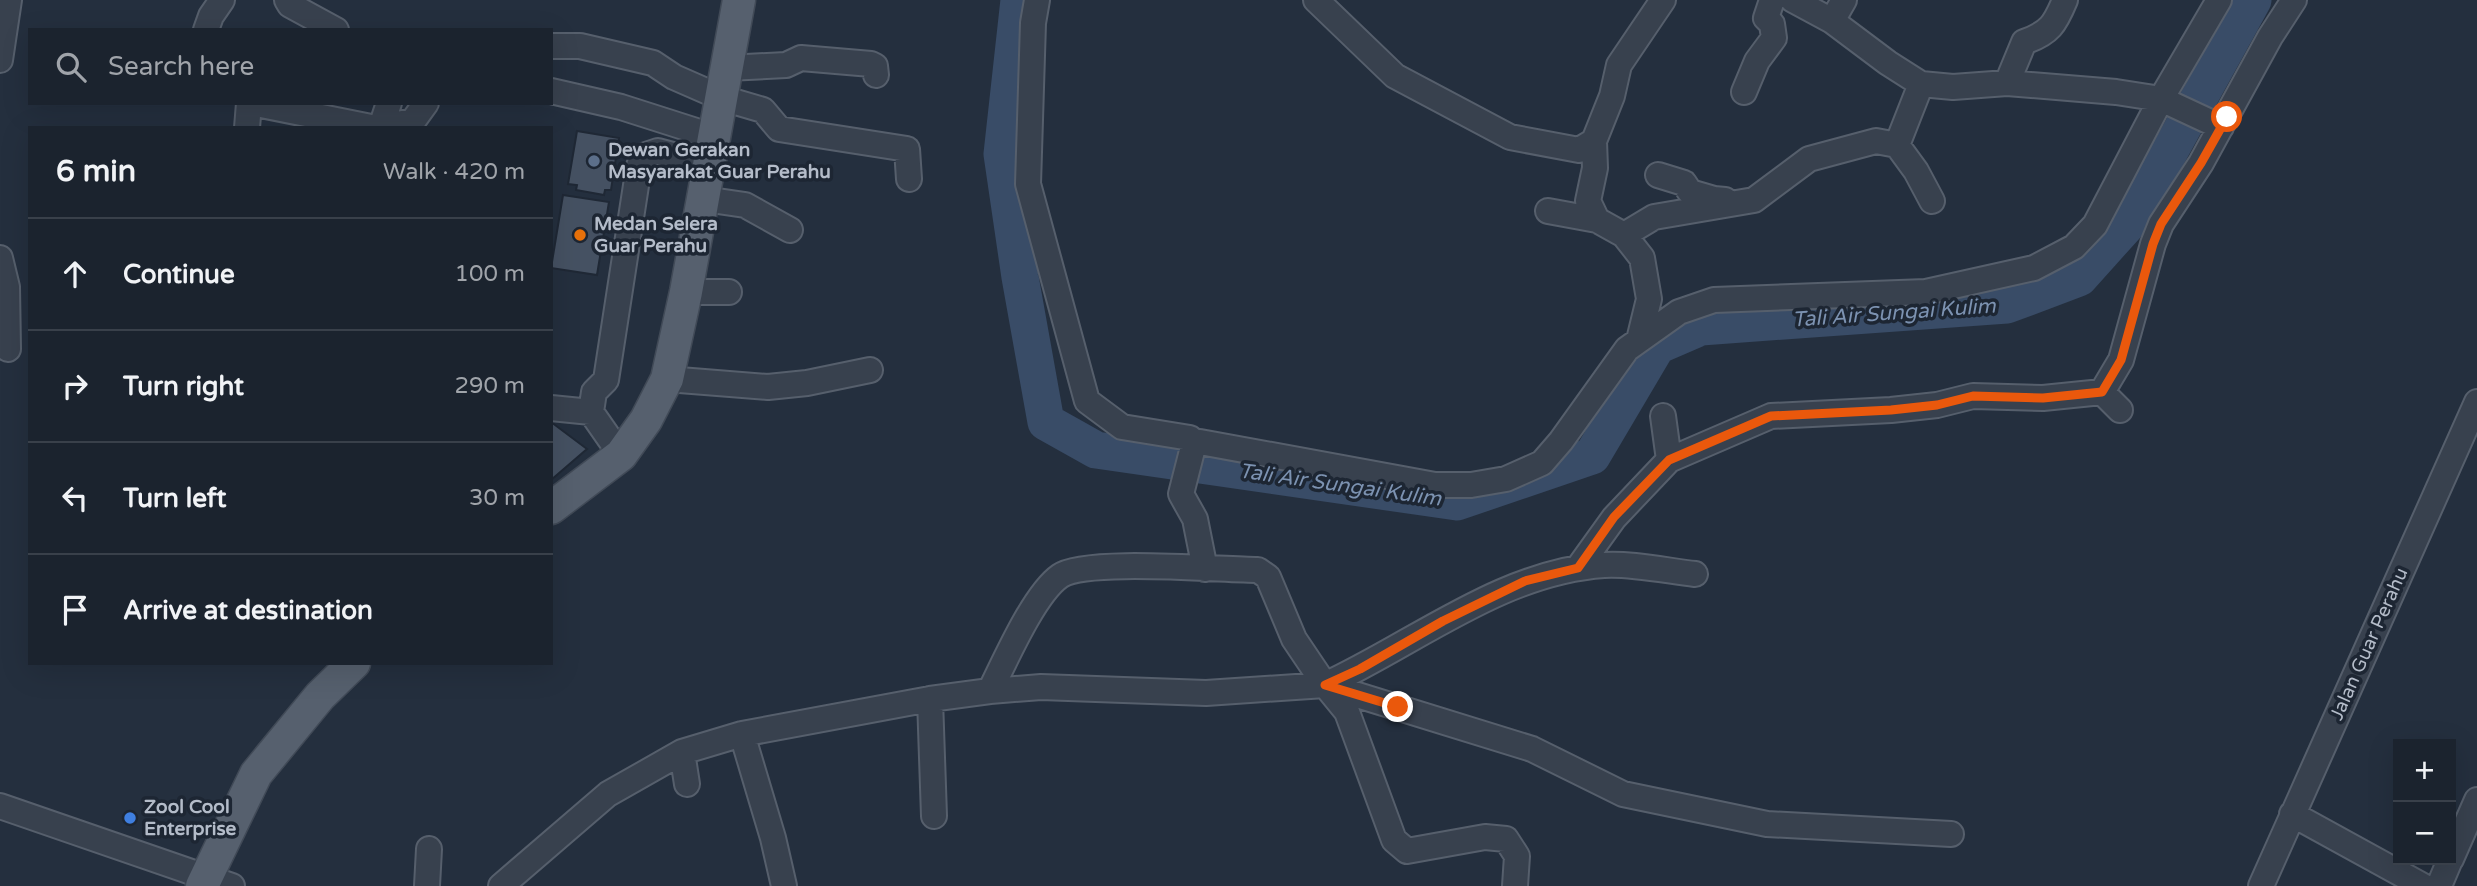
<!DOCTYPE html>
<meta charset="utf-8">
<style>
body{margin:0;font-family:"Varela Round",sans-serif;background:#282f3a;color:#f1f3f6}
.controls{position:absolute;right:21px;bottom:21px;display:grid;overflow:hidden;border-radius:0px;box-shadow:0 7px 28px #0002}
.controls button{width:63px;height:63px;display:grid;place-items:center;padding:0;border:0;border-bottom:2px solid #39404a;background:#1b232e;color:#f1f3f6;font:35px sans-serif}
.stop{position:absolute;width:21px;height:21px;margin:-16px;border:5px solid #ea580c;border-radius:50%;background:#fff}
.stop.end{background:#ea580c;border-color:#fff;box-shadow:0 2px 7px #0008}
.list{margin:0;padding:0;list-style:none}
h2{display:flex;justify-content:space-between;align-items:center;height:91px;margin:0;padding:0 28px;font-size:30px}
h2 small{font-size:23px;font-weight:400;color:#a0a4aa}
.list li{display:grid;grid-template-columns:46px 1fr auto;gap:21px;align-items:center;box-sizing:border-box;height:112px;padding:0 28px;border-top:2px solid #39404a}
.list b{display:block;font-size:26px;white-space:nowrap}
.list em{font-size:23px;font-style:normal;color:#a0a4aa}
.icon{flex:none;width:38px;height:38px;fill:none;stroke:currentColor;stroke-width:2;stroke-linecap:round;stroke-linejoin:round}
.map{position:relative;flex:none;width:2477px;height:886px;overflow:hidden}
.search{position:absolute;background:#1b232e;box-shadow:0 7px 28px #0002;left:28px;top:28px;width:525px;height:77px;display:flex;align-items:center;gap:18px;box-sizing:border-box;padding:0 24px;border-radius:0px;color:#a0a4aa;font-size:26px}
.panel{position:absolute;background:#1b232e;box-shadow:0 7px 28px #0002;left:28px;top:126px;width:525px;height:539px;border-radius:0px}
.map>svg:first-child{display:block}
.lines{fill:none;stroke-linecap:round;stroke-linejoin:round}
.river{stroke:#394c67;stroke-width:37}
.building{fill:#455162;stroke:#1f2835;stroke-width:2}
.minor-casing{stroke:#565f6c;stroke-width:28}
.major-casing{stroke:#414a57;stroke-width:35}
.minor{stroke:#38414e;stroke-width:24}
.major{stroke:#56606e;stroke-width:32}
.route{stroke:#ea580c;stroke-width:9}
.service-dot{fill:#5c6f8a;stroke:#1d2633;stroke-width:2.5}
.food-dot{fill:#e8710a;stroke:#1d2633;stroke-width:2.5}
.shop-dot{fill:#3f7fe0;stroke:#1d2633;stroke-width:2.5}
.labels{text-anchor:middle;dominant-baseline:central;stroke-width:7;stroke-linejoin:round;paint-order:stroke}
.poi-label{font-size:19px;font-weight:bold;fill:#b4bcc9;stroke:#1d2633;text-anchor:start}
.street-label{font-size:19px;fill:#b4bcc9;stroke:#1d2633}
.water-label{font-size:21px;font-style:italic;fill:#7c92b1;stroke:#1d2633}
</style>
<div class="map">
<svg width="2477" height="886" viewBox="0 0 2477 886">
<rect width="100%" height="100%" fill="#242f3e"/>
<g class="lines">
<path class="river" d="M 1019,0 L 1002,154 L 1020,277 L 1046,422 L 1096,450 L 1457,502 L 1592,456 L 1657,346 L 1701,327 L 2007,305 L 2079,278 L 2133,218 L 2253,0"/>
</g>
<path class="building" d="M 577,131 L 619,138 L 611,190 L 605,190 L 604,195 L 576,190 L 577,185 L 568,184 Z
M 563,195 L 609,202 L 597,275 L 551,268 Z
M 551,422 L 587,449 L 551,480 Z"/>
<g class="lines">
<defs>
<path id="minor" d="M 287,0 L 290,5 L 336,30
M 1037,0 L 1033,23 L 1028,184 L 1087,401 L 1122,427 L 1190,438 L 1194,443
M 1316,0 L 1395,76 L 1510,137 L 1579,150 L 1594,141
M 1793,0 L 1832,21 L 1888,63 L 1921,84 L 1953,87 L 2007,83 L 2116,92 L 2161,99 L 2221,127
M 1832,21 L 1844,0
M 206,30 L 211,16 L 222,0
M 551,46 L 580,46 L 653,63 L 674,77 L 722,98 L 763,110 L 779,129 L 907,149 L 909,179
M 0,60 L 9,0
M 727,68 L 786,65 L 801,58 L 871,64 L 875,66 L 876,75
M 2007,83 L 2024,42 C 2050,33 2055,24 2065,0
M 1921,84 L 1897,145 L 1916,171 L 1932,201
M 551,91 L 621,107 L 715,137
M 1744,92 L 1757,61 L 1774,38 L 1772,24 L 1766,18 L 1772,0
M 251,103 L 371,127 L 381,127 L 389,103
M 381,127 L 413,121 L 426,103
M 247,128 L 249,103
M 1658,175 L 1684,183 L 1690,192 L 1714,199 L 1725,200
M 704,199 L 745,205 L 790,230
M 1548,211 L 1597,220
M 1624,235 L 1654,217 L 1754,200 L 1809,159 L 1876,141 L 1897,145
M 0,258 L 7,287 L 8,349
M 686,292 L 729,292
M 1639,340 L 1649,299 L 1642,258 L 1624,235 L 1597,220 L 1588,201 L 1595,168 L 1594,141 L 1612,96 L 1619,65 L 1663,0
M 667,379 L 768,387 L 807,383 L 870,370
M 2102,392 L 2120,410
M 551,408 L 591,412
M 1663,416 L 1669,460
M 621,455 L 591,412 L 594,392 L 606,380 L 639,166 L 643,156 L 658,151 L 710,165
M 1578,568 L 1614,518 L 1669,460 L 1771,416 L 1891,410 L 1937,405 L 1973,396 L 2043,398 L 2102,392 L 2121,360 L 2153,244 L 2161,224 L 2201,163 L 2270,37 L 2294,0
M 1205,569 L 1195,519 L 1181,494 L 1194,443 L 1200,442 L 1435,485 L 1471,485 L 1506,479 L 1542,463 L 1561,441 L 1627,349 L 1679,312 L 1714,300 L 1926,292 L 2034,268 L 2074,247 L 2095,225 L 2161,99 L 2219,0
M 1325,685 C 1416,643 1501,572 1604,565 C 1630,563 1668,571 1695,574
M 990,691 C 1005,661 1034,594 1060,576 C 1085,558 1220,570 1258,570 L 1268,577 L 1294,639 L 1325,685 L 1347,712 L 1394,840 L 1407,851 L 1485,837 L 1506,839 L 1517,856 L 1515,886
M 930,699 L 934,816
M 742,734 L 773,838 L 784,886
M 682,752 L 687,784
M 0,806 L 232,886
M 2292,814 L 2423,886
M 2451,859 L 2477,800
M 427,886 L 429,849
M 501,886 L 608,794 L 682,752 L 742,734 L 930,699 L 990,691 L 1041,687 L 1206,693 L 1325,685 L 1532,749 L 1623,794 L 1767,824 L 1951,834
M 2261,886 L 2477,402
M 2439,886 L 2450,860"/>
<path id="major" d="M 551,508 L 621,455 L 646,420 L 667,379 L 686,292 L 739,0
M 202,886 L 256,774 L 320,696 L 354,663"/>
</defs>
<use href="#minor" class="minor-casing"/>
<use href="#major" class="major-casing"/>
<use href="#minor" class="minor"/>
<use href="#major" class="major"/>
</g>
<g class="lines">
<path class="route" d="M 1398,707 L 1325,685 L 1360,669 L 1443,621 L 1525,581 L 1578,568 L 1614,517 L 1669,460 L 1771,416 L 1891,410 L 1937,405 L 1973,396 L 2043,398 L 2102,392 L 2121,360 L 2153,244 L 2161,224 L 2201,163 L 2227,117"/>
</g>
<circle class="service-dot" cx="594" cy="161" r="7"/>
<circle class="food-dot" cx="580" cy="235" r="7"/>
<circle class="shop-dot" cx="130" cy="818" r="7"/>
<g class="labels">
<g class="poi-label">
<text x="608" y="150">Dewan Gerakan<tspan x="608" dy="22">Masyarakat Guar Perahu</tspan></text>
<text x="594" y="224">Medan Selera<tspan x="594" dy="22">Guar Perahu</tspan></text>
<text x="144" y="807">Zool Cool<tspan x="144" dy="22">Enterprise</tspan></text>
</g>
<g class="street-label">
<text transform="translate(2369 644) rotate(-66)">Jalan Guar Perahu</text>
</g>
<g class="water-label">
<text transform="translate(1894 313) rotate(-4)">Tali Air Sungai Kulim</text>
<text transform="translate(1340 485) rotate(8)">Tali Air Sungai Kulim</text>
</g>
</g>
</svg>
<div class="controls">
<button>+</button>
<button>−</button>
</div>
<div class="stop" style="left:2227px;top:117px"></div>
<div class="stop end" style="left:1398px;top:707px"></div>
<div class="search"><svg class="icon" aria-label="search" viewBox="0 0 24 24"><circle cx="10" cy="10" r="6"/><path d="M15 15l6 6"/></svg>Search here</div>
<section class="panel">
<h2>6 min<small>Walk · 420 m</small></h2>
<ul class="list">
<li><svg class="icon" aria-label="ahead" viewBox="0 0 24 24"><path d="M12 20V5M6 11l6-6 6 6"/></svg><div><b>Continue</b></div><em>100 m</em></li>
<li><svg class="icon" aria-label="right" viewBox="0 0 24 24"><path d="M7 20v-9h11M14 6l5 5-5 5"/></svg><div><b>Turn right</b></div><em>290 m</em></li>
<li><svg class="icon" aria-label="left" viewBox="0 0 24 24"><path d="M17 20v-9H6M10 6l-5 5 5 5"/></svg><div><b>Turn left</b></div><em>30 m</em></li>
<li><svg class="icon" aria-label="arrive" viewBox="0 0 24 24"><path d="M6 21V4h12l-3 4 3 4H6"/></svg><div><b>Arrive at destination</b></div></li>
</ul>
</section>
</div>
